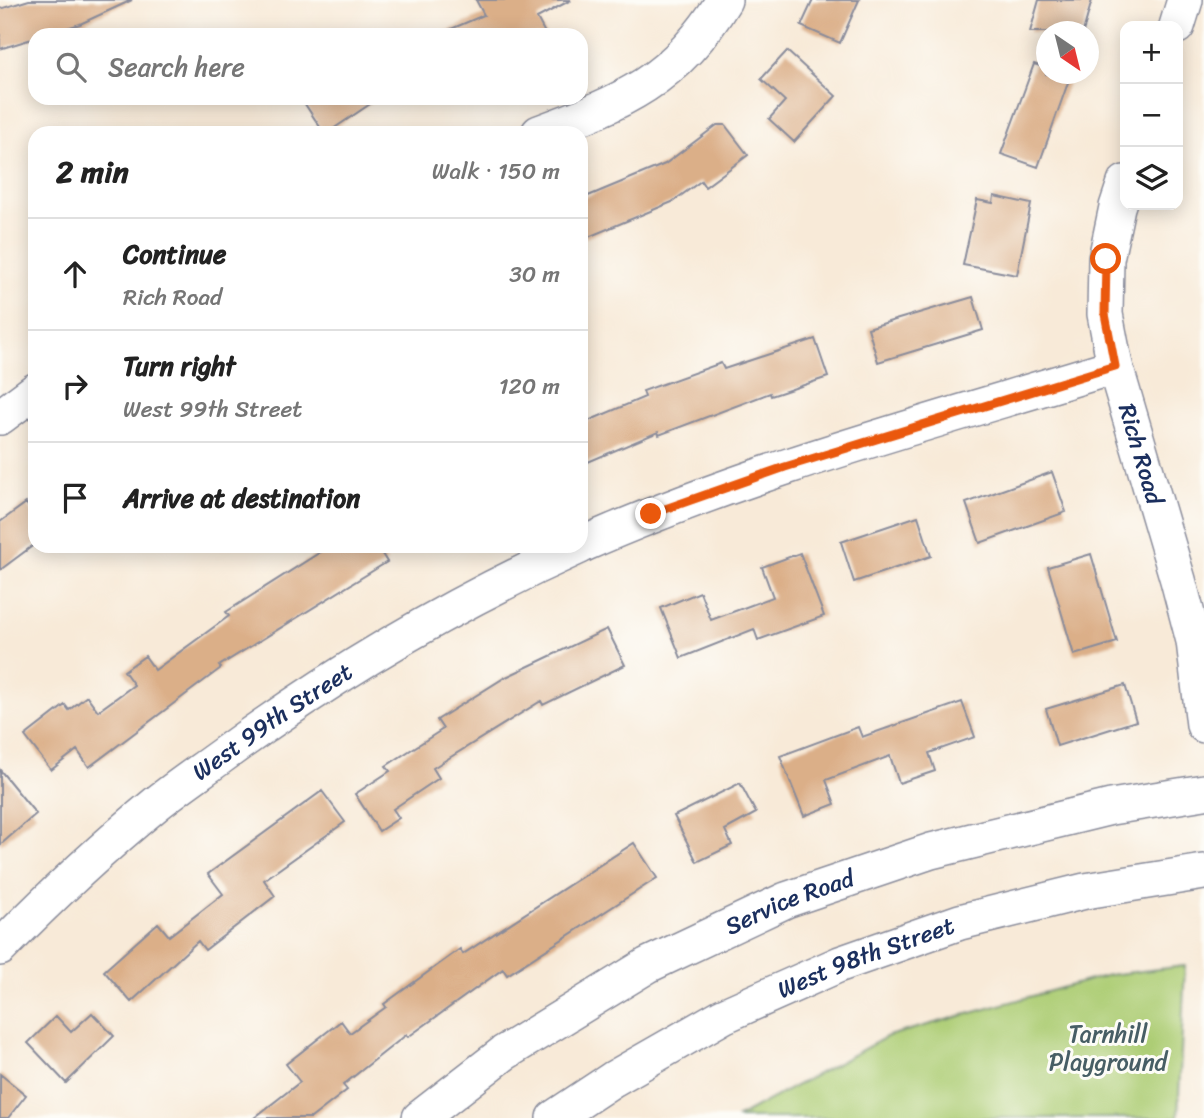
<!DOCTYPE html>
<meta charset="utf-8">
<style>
body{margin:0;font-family:Sriracha,sans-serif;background:#f6f6f6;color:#222}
.controls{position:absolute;right:21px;top:21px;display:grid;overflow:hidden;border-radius:14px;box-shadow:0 4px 18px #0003}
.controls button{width:63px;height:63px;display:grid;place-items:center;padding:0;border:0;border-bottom:2px solid #e0e0e0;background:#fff;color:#222;font:35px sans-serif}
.compass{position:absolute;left:1036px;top:21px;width:63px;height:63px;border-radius:50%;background:#fff;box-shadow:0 4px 18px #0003;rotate:145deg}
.stop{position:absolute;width:21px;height:21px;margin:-16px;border:5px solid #ea580c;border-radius:50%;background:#fff}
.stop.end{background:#ea580c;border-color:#fff;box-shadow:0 2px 7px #0008}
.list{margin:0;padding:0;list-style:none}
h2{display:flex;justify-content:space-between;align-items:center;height:91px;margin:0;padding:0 28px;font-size:30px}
h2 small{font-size:23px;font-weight:400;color:#767676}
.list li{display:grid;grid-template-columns:46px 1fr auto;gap:21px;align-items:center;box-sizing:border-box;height:112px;padding:0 28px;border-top:2px solid #e0e0e0}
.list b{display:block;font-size:26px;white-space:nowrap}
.list p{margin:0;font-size:23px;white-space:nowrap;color:#767676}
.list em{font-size:23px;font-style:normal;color:#767676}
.icon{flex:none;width:38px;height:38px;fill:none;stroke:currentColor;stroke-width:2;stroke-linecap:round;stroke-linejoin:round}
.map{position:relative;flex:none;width:1204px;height:1118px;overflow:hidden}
.search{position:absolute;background:#fff;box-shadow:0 4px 18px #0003;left:28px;top:28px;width:560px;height:77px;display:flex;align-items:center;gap:18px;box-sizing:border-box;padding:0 24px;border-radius:21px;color:#767676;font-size:26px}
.panel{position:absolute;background:#fff;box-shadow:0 4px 18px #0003;left:28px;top:126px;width:560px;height:427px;border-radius:21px}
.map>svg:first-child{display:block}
.green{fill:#adcd75;stroke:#647e6a;stroke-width:2}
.building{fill:#dbaf88}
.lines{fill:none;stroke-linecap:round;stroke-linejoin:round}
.minor-casing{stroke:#8a8c9b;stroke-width:38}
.minor{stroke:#fff;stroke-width:35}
.route{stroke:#ea580c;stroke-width:9}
.labels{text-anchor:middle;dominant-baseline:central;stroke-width:6;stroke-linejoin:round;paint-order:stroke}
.street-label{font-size:24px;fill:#1b2f5e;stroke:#fdfcf7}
.park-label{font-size:24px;fill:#475e65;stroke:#fdfcf7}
</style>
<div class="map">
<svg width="1204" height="1118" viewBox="0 0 1204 1118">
<rect width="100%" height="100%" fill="#fdfcf7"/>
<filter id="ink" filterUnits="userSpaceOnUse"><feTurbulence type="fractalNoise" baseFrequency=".0143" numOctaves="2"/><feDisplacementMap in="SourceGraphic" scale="14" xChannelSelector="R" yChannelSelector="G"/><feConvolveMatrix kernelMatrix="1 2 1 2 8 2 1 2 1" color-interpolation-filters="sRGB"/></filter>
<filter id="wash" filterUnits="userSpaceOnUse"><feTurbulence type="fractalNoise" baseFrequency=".00686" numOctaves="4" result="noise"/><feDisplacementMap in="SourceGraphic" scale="28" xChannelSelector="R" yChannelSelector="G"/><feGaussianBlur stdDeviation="1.57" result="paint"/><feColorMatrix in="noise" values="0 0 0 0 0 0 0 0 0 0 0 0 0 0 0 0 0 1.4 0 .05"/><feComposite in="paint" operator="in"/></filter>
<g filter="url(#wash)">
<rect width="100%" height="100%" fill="#f8ead8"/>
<path class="green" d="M 1185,966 L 1178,1118 L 736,1118 L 888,1036 L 1108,975 Z"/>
<g id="blocks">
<path class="building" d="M 29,0 L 132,0 L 80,24 L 44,35 L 35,35 L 35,38 L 0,49 L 0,9 Z
M 476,0 L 571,0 L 537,18 L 546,35 L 437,35 L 484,15 Z
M 813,0 L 859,0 L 840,43 L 801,26 Z
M 1039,0 L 1092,0 L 1083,32 L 1030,32 Z
M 787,51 L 836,96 L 794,142 L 769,119 L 785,101 L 761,79 Z
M 1034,64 L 1046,68 L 1046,74 L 1061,74 L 1070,77 L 1038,167 L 1001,154 Z
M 301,98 L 379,98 L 327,133 L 324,133 Z
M 717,125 L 725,125 L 748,155 L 705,187 L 701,181 L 672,202 L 586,238 L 581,227 L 581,199 L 665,164 Z
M 994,196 L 1031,204 L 1017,275 L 963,265 L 977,200 L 993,203 Z
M 973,297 L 983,330 L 878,362 L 868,328 Z
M 815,339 L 828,377 L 771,396 L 770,393 L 659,435 L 658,432 L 581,465 L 581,424 L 645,397 L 643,391 L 721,363 L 724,369 Z
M 1052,472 L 1066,512 L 980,543 L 966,503 Z
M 26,503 L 35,516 L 35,544 L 0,570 L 0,522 Z
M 918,516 L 931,556 L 854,582 L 841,542 Z
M 330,546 L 377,546 L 387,562 L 219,666 L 221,668 L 89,767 L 77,750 L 51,770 L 25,736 L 65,705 L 69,710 L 87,696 L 98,711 L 134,685 L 124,671 L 145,656 L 155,670 L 229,616 L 226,612 Z
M 800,553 L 824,616 L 758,640 L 754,629 L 681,658 L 661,608 L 700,592 L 711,620 L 773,597 L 762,567 Z
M 1091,554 L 1117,642 L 1074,655 L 1048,567 Z
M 607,629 L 625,665 L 543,705 L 541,701 L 433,768 L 439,778 L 393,809 L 399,818 L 379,831 L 355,794 L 390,771 L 386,766 L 443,729 L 437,720 L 504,678 Z
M 1125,685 L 1136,721 L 1057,746 L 1046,709 Z
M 962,702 L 975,737 L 929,753 L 935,771 L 899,783 L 890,756 L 826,780 L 835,804 L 804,816 L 780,756 L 858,727 L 862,737 Z
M 0,770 L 36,814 L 0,845 Z
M 740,783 L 756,813 L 725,830 L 732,845 L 697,862 L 674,816 Z
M 322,791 L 345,822 L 264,880 L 275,896 L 205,950 L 198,941 L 131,1002 L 104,971 L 158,923 L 169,936 L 223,894 L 208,874 Z
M 634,843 L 657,878 L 507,975 L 503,969 L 408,1037 L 406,1035 L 343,1085 L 347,1090 L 311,1118 L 254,1118 L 300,1082 L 286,1064 L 341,1021 L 350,1033 L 386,1007 L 384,1004 L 460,949 L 463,954 Z
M 92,1013 L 114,1036 L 66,1083 L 28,1043 L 56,1016 L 71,1032 Z
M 0,1074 L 26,1095 L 8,1118 L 0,1118 Z"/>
</g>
</g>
<g filter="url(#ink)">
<use href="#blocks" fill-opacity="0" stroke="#8a8c9b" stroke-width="2"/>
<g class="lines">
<defs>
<g id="minor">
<path d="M 1177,26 L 1185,0"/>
<path d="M 539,133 C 623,102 676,80 724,0"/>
<path id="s1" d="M 1125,183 L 1117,207 L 1106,259 L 1105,314 L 1115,366 L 1178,580 L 1194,641 L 1204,725"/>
<path d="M 0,417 L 35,391"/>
<path d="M 581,545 C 753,469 936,421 1115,366"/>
<path id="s2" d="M 0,948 C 49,898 101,849 156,804 C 176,788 198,773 220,757 C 332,675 453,603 580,546"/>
<path id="s3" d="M 420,1118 L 504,1053 L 648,965 L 786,900 L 931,851 L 1111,807 L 1204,792"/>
<path id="s4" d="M 554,1118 L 613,1079 L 723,1016 L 840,964 L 960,922 L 1085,891 L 1204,872"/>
</g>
</defs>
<use href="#minor" class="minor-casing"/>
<use href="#minor" class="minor"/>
</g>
</g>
<g class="lines" filter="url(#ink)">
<path class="route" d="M 651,514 L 785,467 L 1115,366 L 1105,314 L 1106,259"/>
</g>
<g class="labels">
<g class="street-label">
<text stroke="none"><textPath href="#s1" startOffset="278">Rich Road</textPath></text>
<text stroke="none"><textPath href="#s2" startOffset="355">West 99th Street</textPath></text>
<text stroke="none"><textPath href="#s3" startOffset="430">Service Road</textPath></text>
<text stroke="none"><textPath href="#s4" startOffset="352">West 98th Street</textPath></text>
</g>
<g class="park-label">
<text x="1108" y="1034">Tarnhill<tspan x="1108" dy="28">Playground</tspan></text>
</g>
</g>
</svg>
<div class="controls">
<button>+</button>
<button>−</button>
<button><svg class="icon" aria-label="layers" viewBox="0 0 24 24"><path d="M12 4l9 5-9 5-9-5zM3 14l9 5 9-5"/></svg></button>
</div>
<svg class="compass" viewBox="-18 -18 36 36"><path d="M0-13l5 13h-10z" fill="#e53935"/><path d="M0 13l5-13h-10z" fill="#767676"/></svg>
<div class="stop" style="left:1106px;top:259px"></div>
<div class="stop end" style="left:651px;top:514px"></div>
<div class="search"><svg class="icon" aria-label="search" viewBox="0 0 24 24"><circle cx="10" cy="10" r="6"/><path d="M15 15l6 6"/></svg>Search here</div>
<section class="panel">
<h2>2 min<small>Walk · 150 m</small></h2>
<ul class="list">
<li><svg class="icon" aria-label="ahead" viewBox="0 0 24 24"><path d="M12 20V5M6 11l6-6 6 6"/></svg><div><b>Continue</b><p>Rich Road</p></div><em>30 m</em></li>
<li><svg class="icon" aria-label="right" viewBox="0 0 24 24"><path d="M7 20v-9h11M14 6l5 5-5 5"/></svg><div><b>Turn right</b><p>West 99th Street</p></div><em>120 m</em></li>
<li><svg class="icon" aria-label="arrive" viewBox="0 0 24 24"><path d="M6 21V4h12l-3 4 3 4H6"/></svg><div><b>Arrive at destination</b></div></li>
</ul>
</section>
</div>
